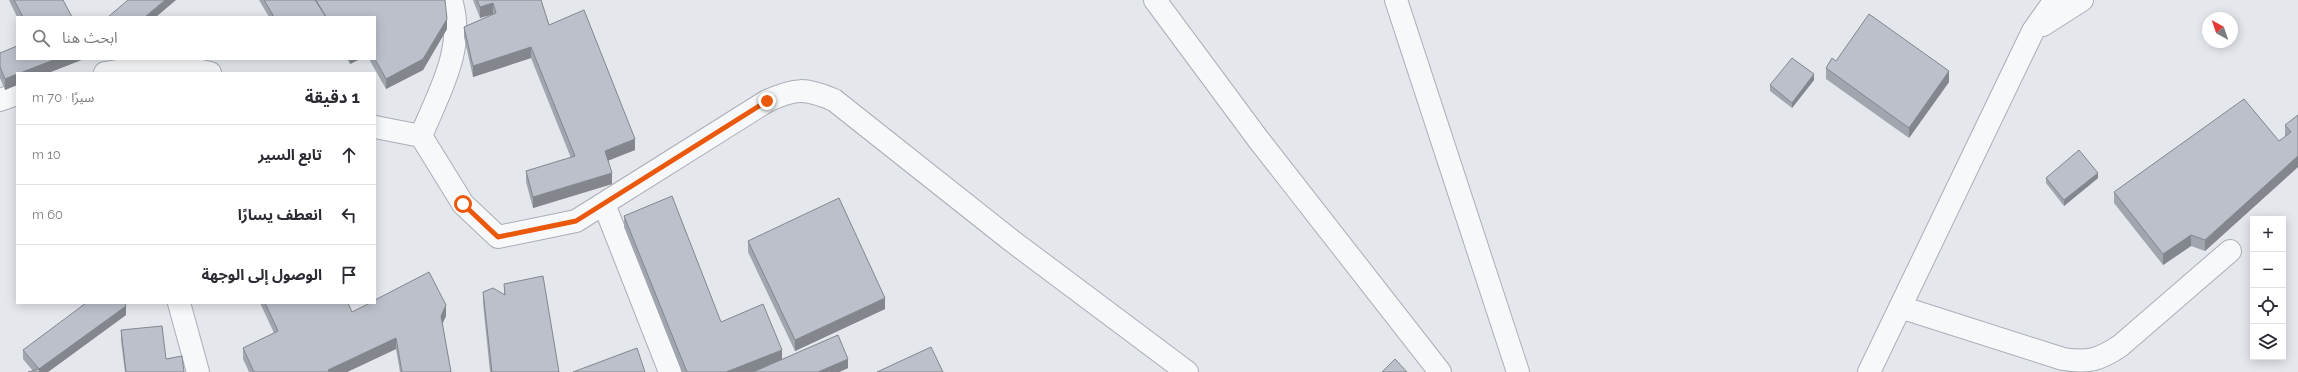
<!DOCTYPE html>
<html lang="ar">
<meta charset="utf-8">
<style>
body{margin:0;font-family:Raleway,"Noto Sans Arabic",sans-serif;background:#f7f7f7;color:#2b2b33;direction:rtl}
.controls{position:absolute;right:12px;bottom:12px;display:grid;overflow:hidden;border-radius:0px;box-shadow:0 2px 10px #0003}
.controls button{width:36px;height:36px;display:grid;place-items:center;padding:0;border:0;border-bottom:1px solid #e1e1e2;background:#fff;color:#2b2b33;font:20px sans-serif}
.compass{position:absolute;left:2202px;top:12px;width:36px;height:36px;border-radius:50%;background:#fff;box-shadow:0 2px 10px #0003;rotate:320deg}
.stop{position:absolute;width:12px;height:12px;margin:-9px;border:3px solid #ea580c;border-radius:50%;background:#fff}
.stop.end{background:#ea580c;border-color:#fff;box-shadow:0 1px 4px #0008}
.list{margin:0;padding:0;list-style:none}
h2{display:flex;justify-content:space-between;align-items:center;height:52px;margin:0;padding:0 16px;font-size:17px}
h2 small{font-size:13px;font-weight:400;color:#7c7c81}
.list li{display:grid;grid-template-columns:26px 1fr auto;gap:12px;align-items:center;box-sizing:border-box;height:60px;padding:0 16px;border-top:1px solid #e1e1e2}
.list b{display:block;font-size:15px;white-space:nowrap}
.list em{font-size:13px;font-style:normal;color:#7c7c81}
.icon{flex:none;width:22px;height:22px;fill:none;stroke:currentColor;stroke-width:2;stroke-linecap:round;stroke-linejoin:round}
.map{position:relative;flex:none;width:2298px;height:372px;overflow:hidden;direction:ltr}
.search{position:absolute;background:#fff;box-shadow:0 2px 10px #0003;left:16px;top:16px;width:360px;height:44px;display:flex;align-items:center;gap:10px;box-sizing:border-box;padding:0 14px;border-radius:0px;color:#7c7c81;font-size:15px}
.panel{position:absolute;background:#fff;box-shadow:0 2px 10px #0003;left:16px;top:72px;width:360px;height:232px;border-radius:0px;direction:rtl}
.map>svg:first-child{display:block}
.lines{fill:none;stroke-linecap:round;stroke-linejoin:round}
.minor-casing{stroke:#a9aeb7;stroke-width:24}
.minor{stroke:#f7f8fa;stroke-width:22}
.wall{fill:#a1a5ae}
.shaded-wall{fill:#83868d}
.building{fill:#bbc0ca;stroke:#83868d}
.route{stroke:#ea580c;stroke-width:5}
</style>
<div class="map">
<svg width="2298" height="372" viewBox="0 0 2298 372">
<rect width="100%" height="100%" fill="#e4e7ec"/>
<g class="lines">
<defs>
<path id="minor" d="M 1155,0 L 1258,139 L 1440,372
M 1396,0 L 1518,372
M 2043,25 L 2082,0
M 105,73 L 165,63 L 210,73
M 0,100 L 17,94
M 375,127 L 421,136 L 463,204 L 498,237 L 576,221 L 767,101 C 796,88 805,88 834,100 L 1012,241 L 1187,372
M 421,136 C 439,92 466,48 451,0
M 604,204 L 670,372
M 179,303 L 198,372
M 1900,307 L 2063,359 C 2088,363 2099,360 2120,346 L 2230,251
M 1869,372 L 2033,31 L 2055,0"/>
</defs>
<use href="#minor" class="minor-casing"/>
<use href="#minor" class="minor"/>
</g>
<path class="wall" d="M 9,0 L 63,0 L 72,17 L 17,17 Z
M 259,0 L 445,0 L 447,29 L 423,70 L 386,89 L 369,59 L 375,59 L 375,17 L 269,17 Z
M 473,0 L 541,0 L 549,25 L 635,150 L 608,160 L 612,184 L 533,208 L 526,182 L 526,171 L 571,158 L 531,58 L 473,77 L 464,37 L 464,27 L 493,14 L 480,18 Z
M 0,53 L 84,59 L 48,73 L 17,73 L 17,85 L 5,90 L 0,78 Z
M 347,59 L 360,59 L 350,64 Z
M 1836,61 L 1949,82 L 1909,138 L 1826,79 L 1826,68 Z
M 1814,80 L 1792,108 L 1770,91 L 1770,85 Z
M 2298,115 L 2298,167 L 2205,251 L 2191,246 L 2163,265 L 2114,203 L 2114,192 L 2279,141 L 2286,136 L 2285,136 L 2285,125 Z
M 2046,178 L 2098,178 L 2064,206 L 2046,183 Z
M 624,216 L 721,322 L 782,360 L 848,368 L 839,372 L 682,372 L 624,227 Z
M 748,241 L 885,309 L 795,351 L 748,252 Z
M 504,284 L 559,372 L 490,372 L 483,303 L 483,292 L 504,295 Z
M 260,303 L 348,303 L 352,312 L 446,316 L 442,324 L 451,372 L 400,372 L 396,349 L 347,372 L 249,372 L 243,359 L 243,348 L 274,333 Z
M 126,315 L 48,372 L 33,371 L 23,359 L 23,350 Z
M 121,330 L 166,359 L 184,372 L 125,372 L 121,341 Z"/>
<path class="shaded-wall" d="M 165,0 L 176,0 L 156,17 L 145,17 Z
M 493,3 L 493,14 L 480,18 L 480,7 Z
M 447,19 L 447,29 L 423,70 L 386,89 L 386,79 Z
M 531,47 L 531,58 L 473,77 L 473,66 Z
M 56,59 L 84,59 L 48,73 L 20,73 Z
M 350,59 L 360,59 L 350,64 Z
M 1949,71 L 1949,82 L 1909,138 L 1909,128 Z
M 17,74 L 17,85 L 5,90 L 5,79 Z
M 1814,74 L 1814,80 L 1792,108 L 1792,103 Z
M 635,139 L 635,150 L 605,162 L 605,151 Z
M 2298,156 L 2298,167 L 2205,251 L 2205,240 Z
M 612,173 L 612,184 L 533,208 L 533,197 Z
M 2098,173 L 2098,178 L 2064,206 L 2064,200 Z
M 2191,235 L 2191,246 L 2163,265 L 2163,254 Z
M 885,298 L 885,309 L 795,351 L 795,340 Z
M 446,305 L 446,316 L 441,327 L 441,316 Z
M 126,306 L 126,315 L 48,372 L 39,372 L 39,369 Z
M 396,338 L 396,349 L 347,372 L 328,372 L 328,370 Z
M 782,350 L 782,361 L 753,372 L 726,372 Z
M 848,359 L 848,368 L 839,372 L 818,372 Z"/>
<path class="building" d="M 14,0 L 63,0 L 72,17 L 23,17 Z
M 128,0 L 165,0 L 145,17 L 108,17 Z
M 264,0 L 315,0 L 326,17 L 274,17 Z
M 316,0 L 445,0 L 447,19 L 423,59 L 386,79 L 375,59 L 375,17 L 326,17 Z
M 477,0 L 541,0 L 549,25 L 584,10 L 635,139 L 605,151 L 612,173 L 533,197 L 526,171 L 575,156 L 531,47 L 473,66 L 464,27 L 496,13 L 493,3 L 480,7 Z
M 1869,14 L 1949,71 L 1909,128 L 1826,68 L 1832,58 L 1836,61 Z
M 17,46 L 17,59 L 56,59 L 20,73 L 17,73 L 17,74 L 5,79 L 0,67 L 0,53 Z
M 1792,58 L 1814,74 L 1792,103 L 1770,85 Z
M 2244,99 L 2279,141 L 2291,132 L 2285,125 L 2298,115 L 2298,156 L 2205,240 L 2191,235 L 2163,254 L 2114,192 Z
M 2079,150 L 2098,173 L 2064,200 L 2046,178 Z
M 672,196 L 721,322 L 763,304 L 782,350 L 726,372 L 687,372 L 624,216 Z
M 839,198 L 885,298 L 795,340 L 748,241 Z
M 429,272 L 446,305 L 441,316 L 451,372 L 402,372 L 396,338 L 328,370 L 329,372 L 254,372 L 243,348 L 278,331 L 265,303 L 348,303 L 352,312 L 370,303 L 375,303 L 375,300 Z
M 543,276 L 559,372 L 492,372 L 483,292 L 493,288 L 505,295 L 504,284 Z
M 86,303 L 125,303 L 126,306 L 39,369 L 40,372 L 28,372 L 39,369 L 23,350 Z
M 162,326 L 166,359 L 182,356 L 184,372 L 126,372 L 121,330 Z
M 838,335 L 848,359 L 818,372 L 753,372 Z
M 931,347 L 943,372 L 877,372 Z
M 637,348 L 645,372 L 573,372 Z
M 1395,359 L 1407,372 L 1382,372 Z"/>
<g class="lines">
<path class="route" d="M 463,204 L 498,237 L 576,221 L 767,101"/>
</g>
</svg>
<div class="controls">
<button>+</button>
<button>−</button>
<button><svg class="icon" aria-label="locate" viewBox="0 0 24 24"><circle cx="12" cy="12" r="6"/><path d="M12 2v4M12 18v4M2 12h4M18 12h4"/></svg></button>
<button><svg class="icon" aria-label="layers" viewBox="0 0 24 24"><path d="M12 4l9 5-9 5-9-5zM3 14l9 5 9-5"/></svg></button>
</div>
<svg class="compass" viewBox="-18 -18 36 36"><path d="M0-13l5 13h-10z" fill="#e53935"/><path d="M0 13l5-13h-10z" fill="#7c7c81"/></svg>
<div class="stop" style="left:463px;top:204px"></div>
<div class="stop end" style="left:767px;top:101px"></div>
<div class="search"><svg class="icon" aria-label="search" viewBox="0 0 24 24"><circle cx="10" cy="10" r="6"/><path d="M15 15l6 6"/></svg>ابحث هنا</div>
<section class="panel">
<h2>1 دقيقة<small>سيرًا · 70 m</small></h2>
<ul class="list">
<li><svg class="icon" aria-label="ahead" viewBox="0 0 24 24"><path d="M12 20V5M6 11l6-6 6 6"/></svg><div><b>تابع السير</b></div><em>10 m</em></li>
<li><svg class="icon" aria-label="left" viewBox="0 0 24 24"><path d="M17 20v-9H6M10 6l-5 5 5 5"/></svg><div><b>انعطف يسارًا</b></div><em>60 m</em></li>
<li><svg class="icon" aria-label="arrive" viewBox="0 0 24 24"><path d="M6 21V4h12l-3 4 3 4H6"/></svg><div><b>الوصول إلى الوجهة</b></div></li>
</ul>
</section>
</div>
